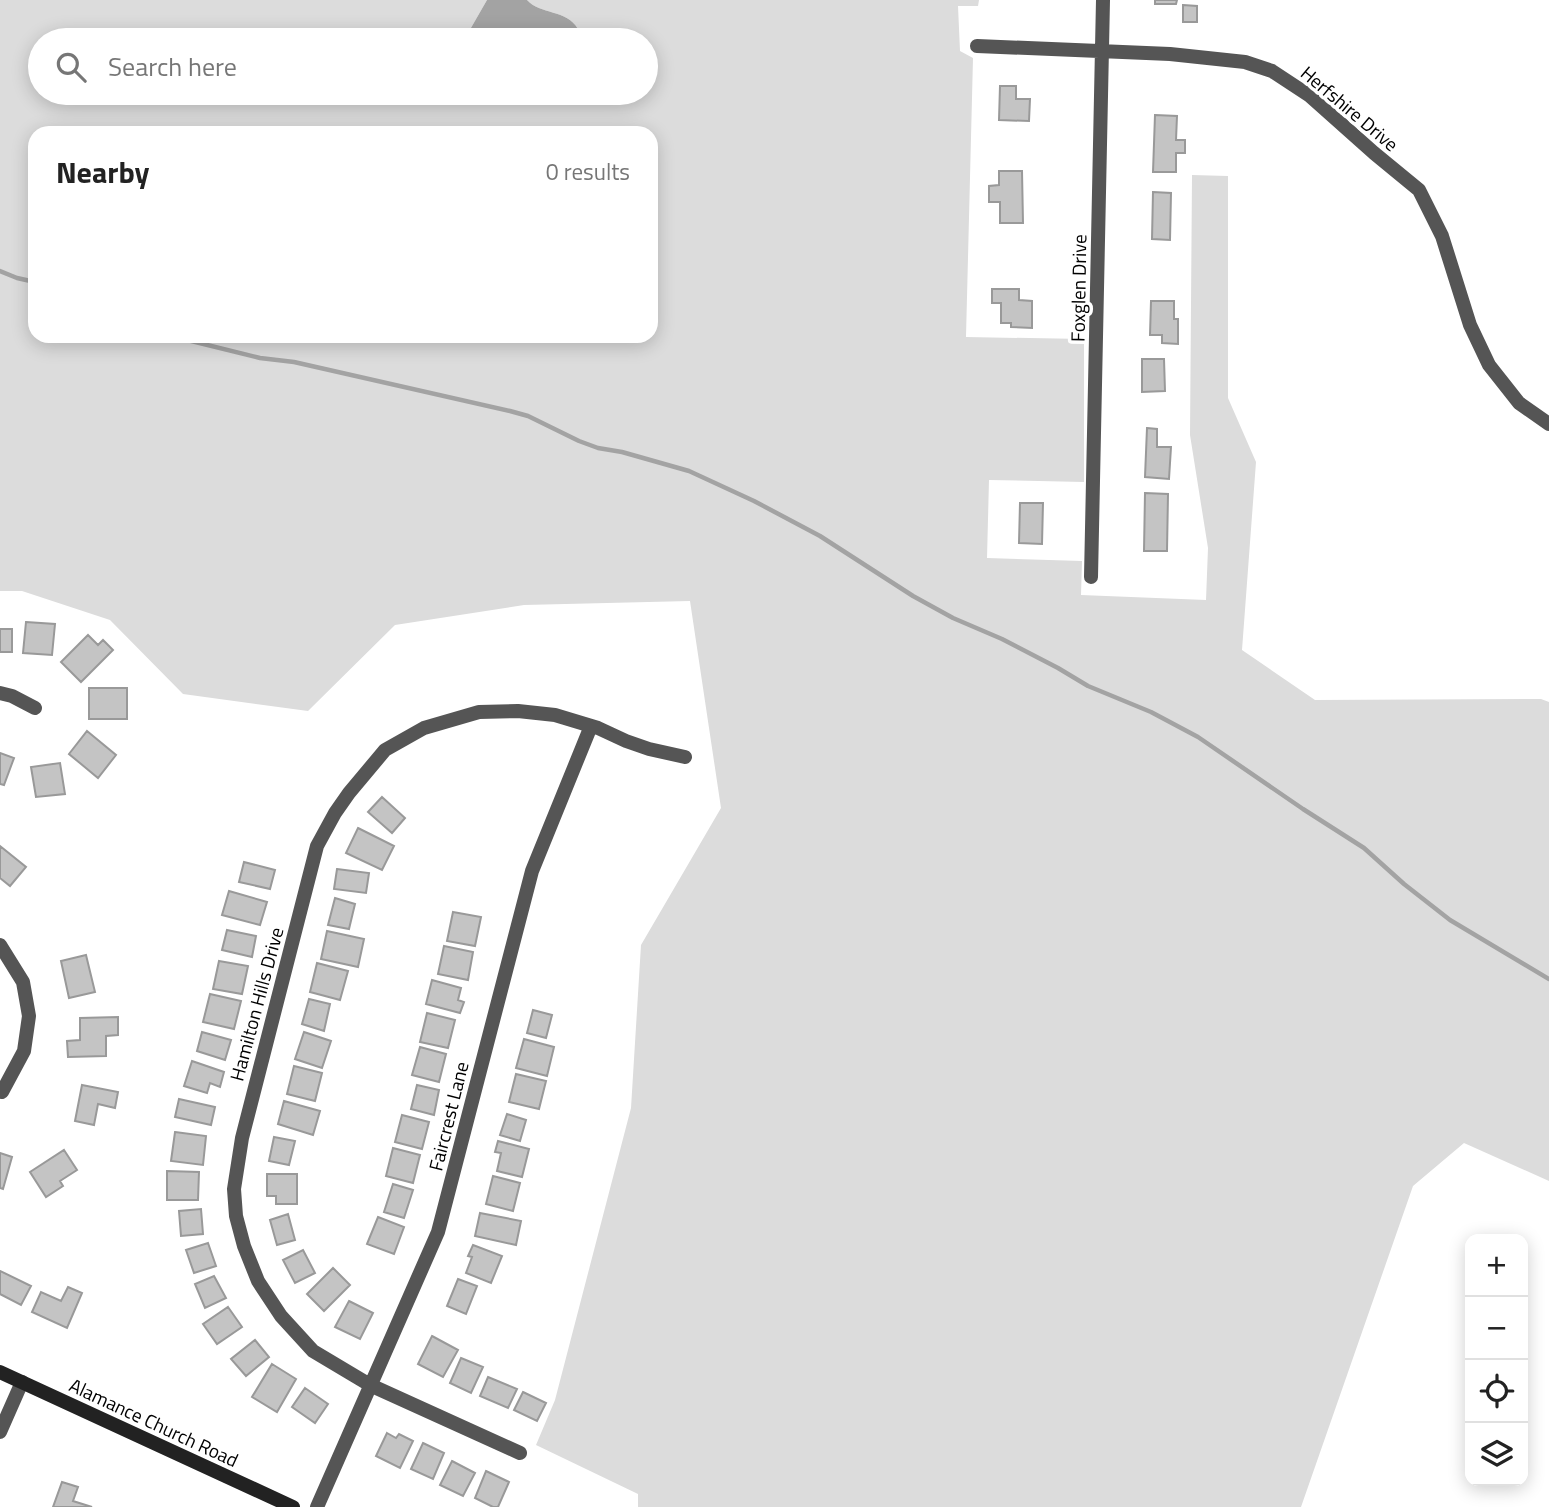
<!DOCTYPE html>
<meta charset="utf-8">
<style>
body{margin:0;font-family:"Titillium Web",sans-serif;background:#f6f6f6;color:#222}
.controls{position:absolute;right:21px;bottom:21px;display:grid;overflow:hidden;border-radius:14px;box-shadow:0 4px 18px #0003}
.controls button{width:63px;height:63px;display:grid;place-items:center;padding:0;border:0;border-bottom:2px solid #e0e0e0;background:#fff;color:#222;font:35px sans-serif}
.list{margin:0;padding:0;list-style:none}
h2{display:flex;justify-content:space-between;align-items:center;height:91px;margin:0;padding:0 28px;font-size:30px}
h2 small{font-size:23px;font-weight:400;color:#767676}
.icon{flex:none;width:38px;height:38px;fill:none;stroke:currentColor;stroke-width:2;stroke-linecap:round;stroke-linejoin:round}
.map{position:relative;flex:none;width:1549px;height:1507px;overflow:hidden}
.search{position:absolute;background:#fff;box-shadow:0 4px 18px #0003;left:28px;top:28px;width:630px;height:77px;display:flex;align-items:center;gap:18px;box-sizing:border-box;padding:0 24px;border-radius:38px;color:#767676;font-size:26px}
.panel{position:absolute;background:#fff;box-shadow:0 4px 18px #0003;left:28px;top:126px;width:630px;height:217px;border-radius:21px}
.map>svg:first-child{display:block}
.green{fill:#dcdcdc;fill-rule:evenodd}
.water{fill:#a3a3a3}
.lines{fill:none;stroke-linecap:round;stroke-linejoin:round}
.stream{stroke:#a3a3a3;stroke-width:4.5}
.building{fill:#c4c4c4;stroke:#999;stroke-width:2}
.street{stroke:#555;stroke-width:14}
.secondary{stroke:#222;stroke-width:14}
.labels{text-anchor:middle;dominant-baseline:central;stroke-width:7;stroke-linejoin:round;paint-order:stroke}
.street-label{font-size:19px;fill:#000;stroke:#fff}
</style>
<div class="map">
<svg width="1549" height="1507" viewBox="0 0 1549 1507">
<rect width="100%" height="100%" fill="#fff"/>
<path class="green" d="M 0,0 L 487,0 L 464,40 L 40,40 L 40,93 L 430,93 L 429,94 L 444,104 L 498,93 L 646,93 L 646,40 L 581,40 C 580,36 580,32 578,29 C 567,9 540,15 527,0 L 979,0 L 978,6 L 958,6 L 960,51 L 973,58 L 966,337 L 1084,339 L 1084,482 L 989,480 L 987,558 L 1082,561 L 1081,595 L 1206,600 L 1208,548 L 1190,435 L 1192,175 L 1228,176 L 1228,398 L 1256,462 L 1242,650 L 1315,700 L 1541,699 L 1549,702 L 1549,1181 L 1464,1143 L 1413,1186 L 1301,1507 L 638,1507 L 638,1494 L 536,1445 L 555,1400 L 631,1108 L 641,945 L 721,808 L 690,601 L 524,605 L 395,625 L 308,711 L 183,694 L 110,620 L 22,591 L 0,591 ZM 35,133 L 651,133 L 651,336 L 35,336 Z"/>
<path class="water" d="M 487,0 L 527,0 C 540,15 567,9 578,29 C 580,32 580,36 581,40 L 464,40 Z
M 430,93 L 498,93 L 444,104 L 429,95 Z"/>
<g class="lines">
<path class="stream" d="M 0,271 L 17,278 L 35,282
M 171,336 L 260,358 L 294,362 L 510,411 L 528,416 L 579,441 L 598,448 L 622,452 L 689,471 L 754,501 L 820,536 L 913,596 L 953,618 L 1002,639 L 1058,668 L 1088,686 L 1151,712 L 1198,737 L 1303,809 L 1364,848 L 1404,884 L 1450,920 L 1549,979"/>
</g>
<path class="building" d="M 1155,0 L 1177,0 L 1176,4 L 1155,4 Z
M 1183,5 L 1197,6 L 1197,22 L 1183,22 Z
M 1000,86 L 1016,86 L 1016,99 L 1030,99 L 1029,121 L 999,120 Z
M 1155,115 L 1177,116 L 1176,140 L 1185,140 L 1185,153 L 1176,153 L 1176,172 L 1153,172 Z
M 999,171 L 1022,171 L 1023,223 L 1000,223 L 1000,202 L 989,202 L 989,186 L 999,185 Z
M 1153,192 L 1171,193 L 1170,240 L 1152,239 Z
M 992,289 L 1019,289 L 1019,300 L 1032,301 L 1032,328 L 1011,327 L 1011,323 L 1001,323 L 1001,303 L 992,303 Z
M 1151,301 L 1174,301 L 1174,319 L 1178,319 L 1178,344 L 1162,343 L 1162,335 L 1150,335 Z
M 1142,359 L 1164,359 L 1165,391 L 1142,392 Z
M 1147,428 L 1157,429 L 1157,447 L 1171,447 L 1169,479 L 1145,477 Z
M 1145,493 L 1168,494 L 1167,551 L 1144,551 Z
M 1020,503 L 1043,503 L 1042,544 L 1019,543 Z
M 26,622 L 55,624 L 52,655 L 23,653 Z
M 0,629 L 12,629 L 12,652 L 0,652 Z
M 88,635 L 98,645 L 103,640 L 113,650 L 81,682 L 61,662 Z
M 89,688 L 127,688 L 127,719 L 89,719 Z
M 87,731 L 116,755 L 98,778 L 69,754 Z
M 0,753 L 14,758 L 4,785 L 0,784 Z
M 60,763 L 65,794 L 36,797 L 31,767 Z
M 382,797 L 405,818 L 392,833 L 368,812 Z
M 358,828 L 394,846 L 382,870 L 346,853 Z
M 0,846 L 26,867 L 10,886 L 0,878 Z
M 244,862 L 275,870 L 270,889 L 239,882 Z
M 337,869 L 369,873 L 366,893 L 334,889 Z
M 229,891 L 267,902 L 260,925 L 222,915 Z
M 335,898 L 355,904 L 349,929 L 328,925 Z
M 453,912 L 481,917 L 475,946 L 447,941 Z
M 227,930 L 256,936 L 252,957 L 222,950 Z
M 327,931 L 364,939 L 358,967 L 321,959 Z
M 444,946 L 473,952 L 468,980 L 438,974 Z
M 86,955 L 95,992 L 69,998 L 61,961 Z
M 219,961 L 248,966 L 242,994 L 213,989 Z
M 317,963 L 348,971 L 340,1000 L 310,992 Z
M 432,980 L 461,988 L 458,1000 L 464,1002 L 460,1013 L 426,1004 Z
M 210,994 L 241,1001 L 234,1029 L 203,1022 Z
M 309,999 L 330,1004 L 324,1031 L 302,1024 Z
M 533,1010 L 552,1015 L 546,1038 L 527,1033 Z
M 427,1013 L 455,1020 L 448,1048 L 420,1042 Z
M 118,1017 L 118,1035 L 106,1036 L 106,1056 L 68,1057 L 67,1041 L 80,1040 L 80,1018 Z
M 202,1032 L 231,1040 L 225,1060 L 197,1051 Z
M 304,1032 L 331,1041 L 322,1068 L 295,1059 Z
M 524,1039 L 554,1047 L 547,1076 L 516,1068 Z
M 420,1047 L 446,1054 L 439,1082 L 412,1075 Z
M 192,1061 L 224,1072 L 220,1087 L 210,1083 L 207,1093 L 184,1086 Z
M 294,1066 L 322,1073 L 315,1101 L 287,1094 Z
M 516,1074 L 546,1081 L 539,1109 L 509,1102 Z
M 82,1085 L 118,1092 L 115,1108 L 98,1104 L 94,1125 L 75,1121 Z
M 417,1085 L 439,1090 L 434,1115 L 411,1109 Z
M 179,1099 L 215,1107 L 211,1125 L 175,1117 Z
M 284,1101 L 320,1111 L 313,1135 L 278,1124 Z
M 507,1114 L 526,1120 L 520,1141 L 500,1135 Z
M 402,1115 L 429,1122 L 422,1149 L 395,1142 Z
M 175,1132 L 206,1136 L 203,1165 L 171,1161 Z
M 274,1137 L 295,1141 L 289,1165 L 269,1161 Z
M 498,1141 L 529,1149 L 522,1177 L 497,1171 L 501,1153 L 495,1152 Z
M 393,1148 L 420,1155 L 413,1183 L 386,1176 Z
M 64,1150 L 77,1170 L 60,1181 L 63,1186 L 46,1197 L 30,1172 Z
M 0,1153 L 12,1157 L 3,1189 L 0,1188 Z
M 167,1171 L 199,1172 L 198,1200 L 167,1200 Z
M 267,1174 L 297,1174 L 297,1204 L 276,1204 L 276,1196 L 267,1196 Z
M 493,1176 L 520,1183 L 513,1211 L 486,1204 Z
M 393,1184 L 413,1190 L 404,1218 L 384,1212 Z
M 201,1209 L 203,1234 L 181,1236 L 179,1211 Z
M 480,1213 L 521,1221 L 516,1245 L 475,1236 Z
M 288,1214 L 295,1240 L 277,1245 L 270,1220 Z
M 378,1217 L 404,1227 L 394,1254 L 367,1244 Z
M 208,1243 L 216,1266 L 194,1273 L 186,1250 Z
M 473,1245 L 502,1256 L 491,1283 L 466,1273 L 472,1257 L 468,1256 Z
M 303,1250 L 315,1273 L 295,1283 L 283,1260 Z
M 333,1268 L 350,1285 L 324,1311 L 307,1294 Z
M 0,1271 L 31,1286 L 21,1305 L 0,1294 Z
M 214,1276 L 226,1298 L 205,1308 L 195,1284 Z
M 458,1279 L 477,1286 L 466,1314 L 447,1306 Z
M 68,1287 L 82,1293 L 67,1328 L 32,1312 L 41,1292 L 61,1301 Z
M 349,1301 L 373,1313 L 360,1339 L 335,1327 Z
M 228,1307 L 242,1327 L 217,1344 L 203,1324 Z
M 432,1336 L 458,1350 L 443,1377 L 418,1364 Z
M 255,1340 L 269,1357 L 246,1376 L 231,1359 Z
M 461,1358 L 483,1367 L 471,1393 L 450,1383 Z
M 272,1364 L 296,1379 L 277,1412 L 252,1397 Z
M 488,1377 L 517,1389 L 508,1408 L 480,1396 Z
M 305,1388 L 328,1404 L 315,1423 L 292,1407 Z
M 523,1392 L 546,1403 L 537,1421 L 514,1410 Z
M 387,1433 L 396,1438 L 399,1434 L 413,1441 L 400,1468 L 376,1456 Z
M 423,1443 L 444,1453 L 433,1479 L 411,1469 Z
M 452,1461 L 475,1473 L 463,1496 L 440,1485 Z
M 486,1471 L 509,1482 L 498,1507 L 493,1507 L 475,1498 Z
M 62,1482 L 78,1487 L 73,1501 L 92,1507 L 53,1507 Z"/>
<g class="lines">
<path class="street" d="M 977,46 L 1170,54 L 1245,62 L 1272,71 L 1310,96 L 1374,153 L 1419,190 L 1442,236 L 1470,325 L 1489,365 L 1519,403 L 1549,424
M 1091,577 L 1103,0
M 0,693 L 12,696 L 35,708
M 0,945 L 23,982 L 29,1016 L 24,1051 L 2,1092
M 0,1432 L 22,1382
M 520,1453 L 370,1385 L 313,1351 L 281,1316 L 258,1281 L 244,1246 L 236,1216 L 234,1189 L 242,1138 L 317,846 L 335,813 L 349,793 L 385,750 L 424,728 L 479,712 L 518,711 L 555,715 L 598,728 L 626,741 L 649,749 L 685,757
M 317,1507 L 438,1232 L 532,871 L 591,726"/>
<path class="secondary" d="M 0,1372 L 293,1507"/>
</g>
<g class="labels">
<g class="street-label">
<text transform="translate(1350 108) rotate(40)">Herfshire Drive</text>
<text transform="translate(1078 288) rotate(-89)">Foxglen Drive</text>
<text transform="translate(256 1004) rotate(-75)">Hamilton Hills Drive</text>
<text transform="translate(448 1116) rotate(-76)">Faircrest Lane</text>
<text transform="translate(154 1422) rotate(25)">Alamance Church Road</text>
</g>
</g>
</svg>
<div class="controls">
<button>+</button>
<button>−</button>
<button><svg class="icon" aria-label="locate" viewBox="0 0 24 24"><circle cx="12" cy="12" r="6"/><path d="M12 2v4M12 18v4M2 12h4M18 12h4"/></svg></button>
<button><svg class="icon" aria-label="layers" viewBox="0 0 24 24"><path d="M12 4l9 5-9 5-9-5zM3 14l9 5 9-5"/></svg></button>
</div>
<div class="search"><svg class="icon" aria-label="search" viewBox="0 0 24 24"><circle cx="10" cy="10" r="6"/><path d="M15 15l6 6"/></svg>Search here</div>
<section class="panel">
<h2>Nearby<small>0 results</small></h2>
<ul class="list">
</ul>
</section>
</div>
